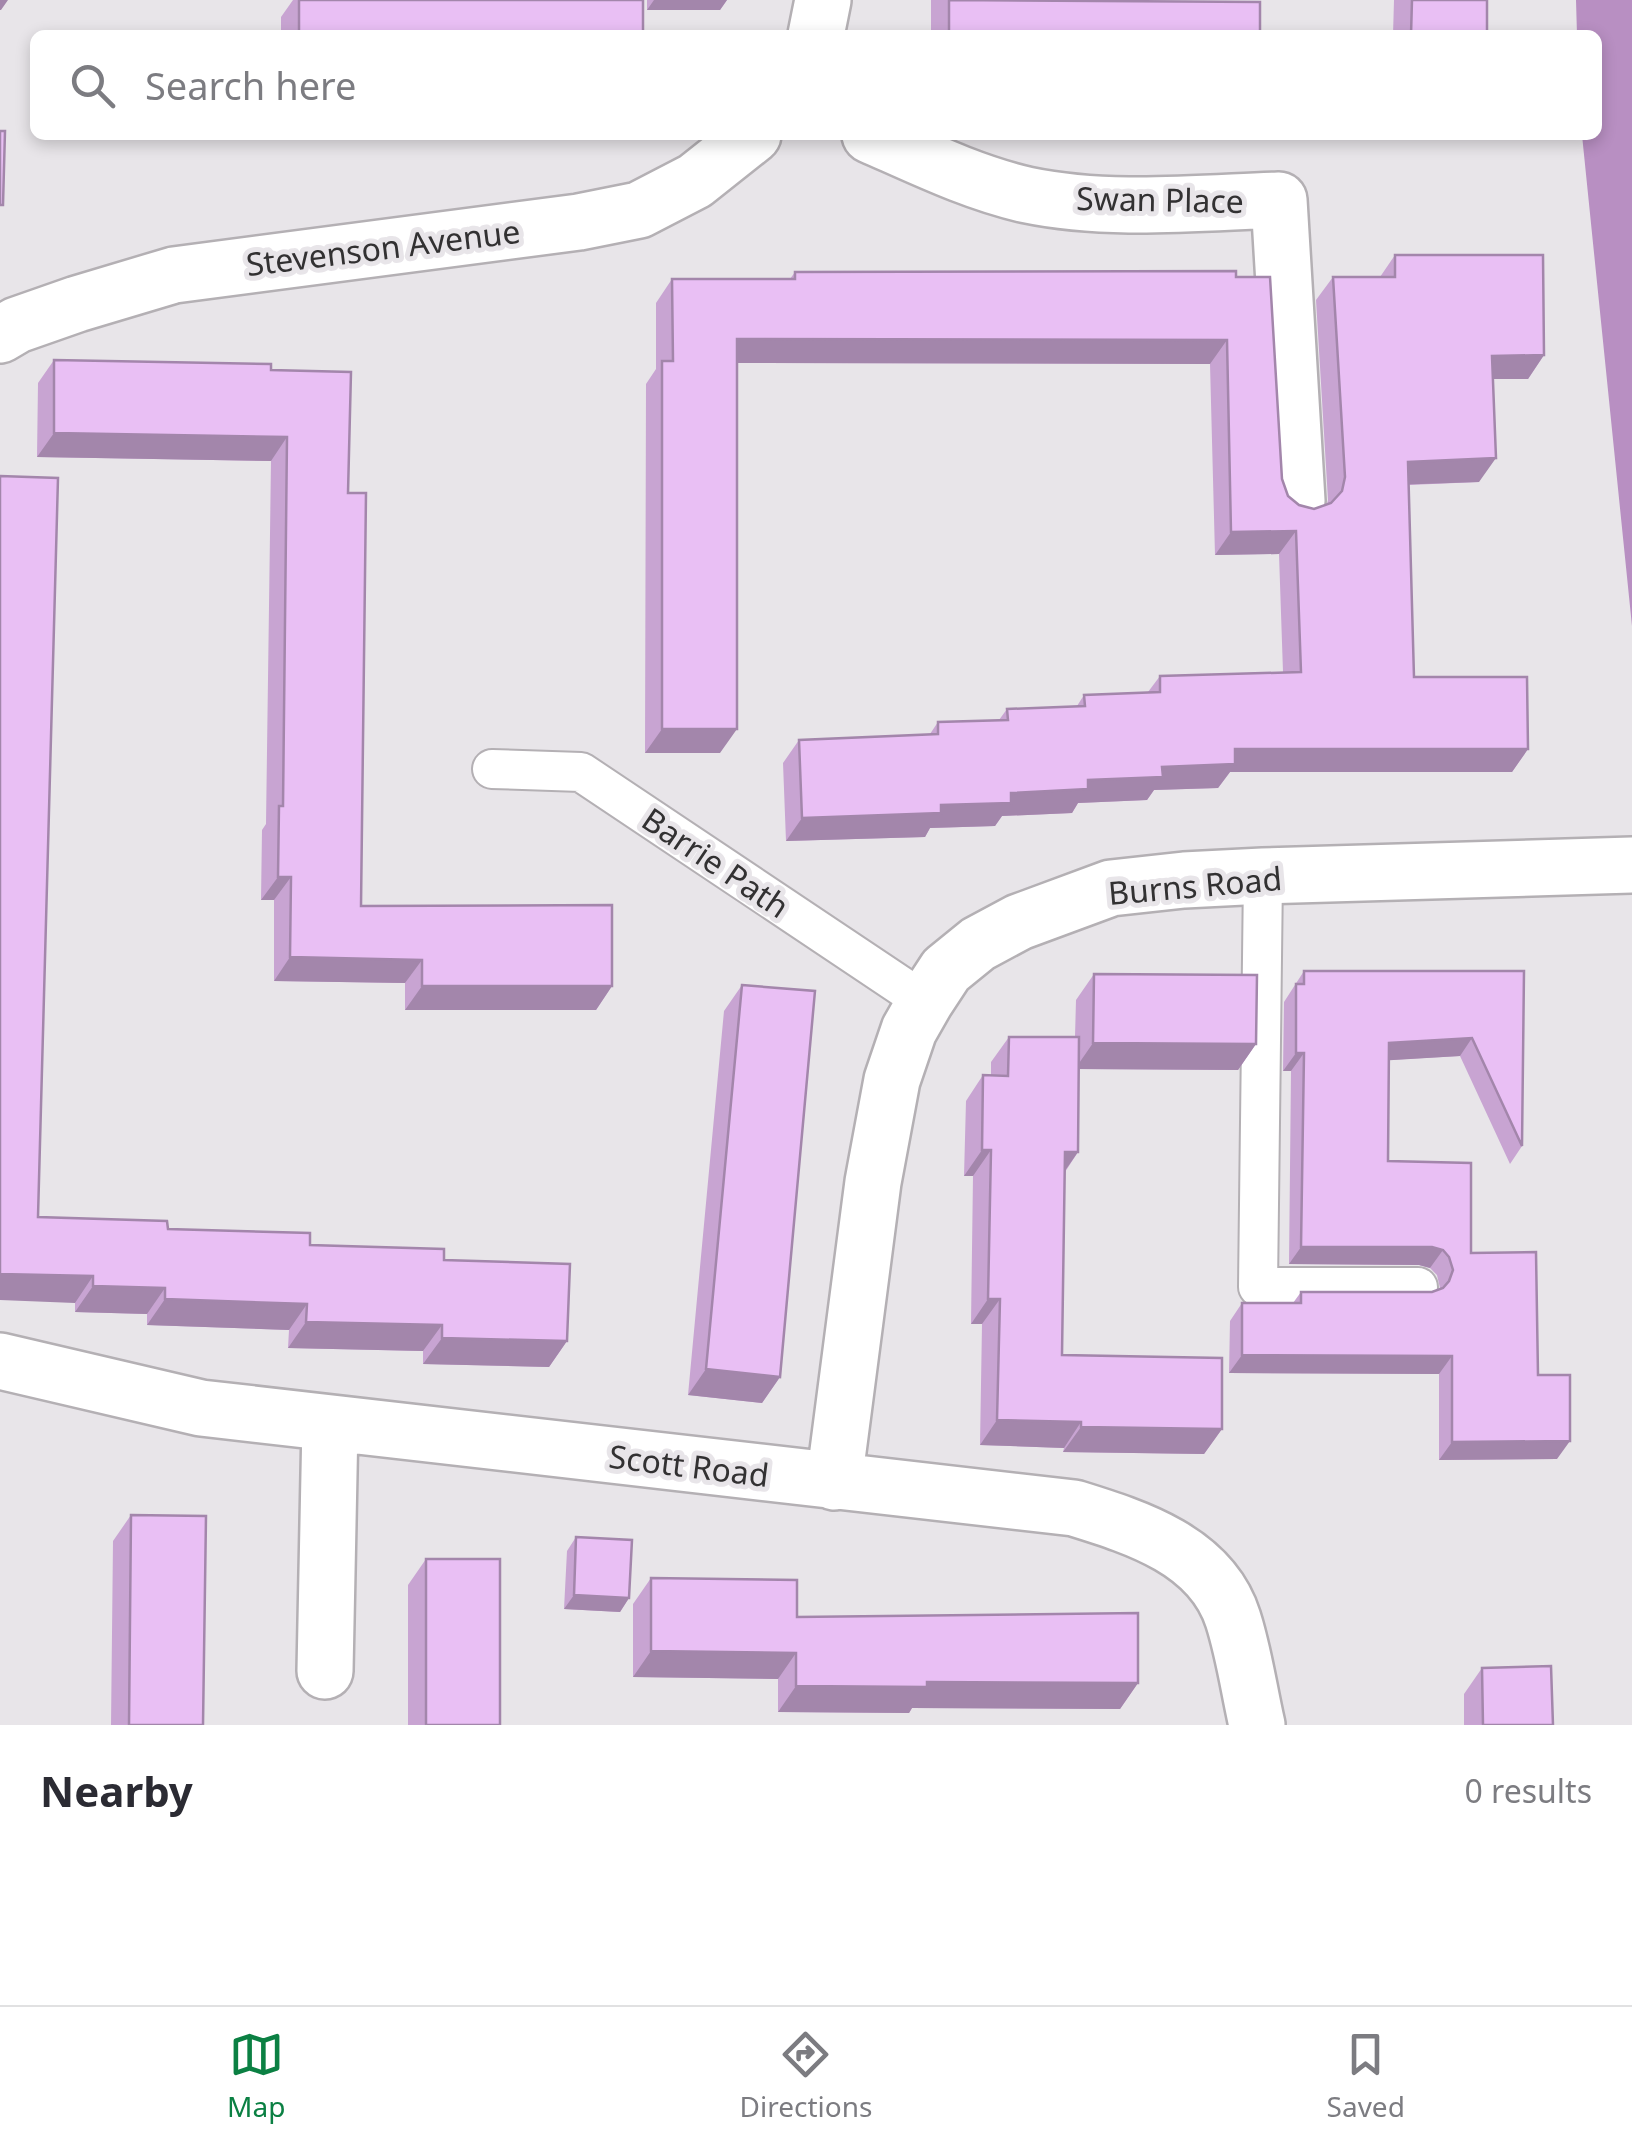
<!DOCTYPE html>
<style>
body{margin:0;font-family:"Noto Sans",sans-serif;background:#f7f7f7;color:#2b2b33}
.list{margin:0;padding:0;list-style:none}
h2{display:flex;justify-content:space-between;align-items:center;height:130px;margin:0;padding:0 40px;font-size:42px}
h2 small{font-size:32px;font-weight:400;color:#7c7c81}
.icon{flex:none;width:55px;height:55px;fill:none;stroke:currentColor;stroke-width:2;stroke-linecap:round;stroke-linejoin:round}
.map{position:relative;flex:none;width:1632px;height:1725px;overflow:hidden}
.search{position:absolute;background:#fff;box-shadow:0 5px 15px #0003;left:30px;right:30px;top:30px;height:110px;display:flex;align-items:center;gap:25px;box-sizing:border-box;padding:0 35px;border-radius:15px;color:#7c7c81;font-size:38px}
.sheet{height:280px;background:#fff}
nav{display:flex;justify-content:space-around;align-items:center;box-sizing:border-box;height:140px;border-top:2px solid #e1e1e2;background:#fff;font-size:28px;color:#7c7c81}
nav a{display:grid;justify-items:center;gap:5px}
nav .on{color:#0b8043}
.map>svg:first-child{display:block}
.forest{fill:#b88fc2}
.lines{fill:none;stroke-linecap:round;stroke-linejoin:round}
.lane-casing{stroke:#b4b0b4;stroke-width:42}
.street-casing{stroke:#b4b0b4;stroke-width:60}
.lane{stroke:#fff;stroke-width:38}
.street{stroke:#fff;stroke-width:55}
.wall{fill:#c8a4d2}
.shaded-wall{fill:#a386ab}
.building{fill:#e9bff4;stroke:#a386ab;stroke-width:2.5}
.labels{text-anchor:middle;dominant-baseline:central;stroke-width:10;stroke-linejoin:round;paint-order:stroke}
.street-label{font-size:32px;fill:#323132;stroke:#e8e5e9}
</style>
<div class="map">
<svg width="1632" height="1725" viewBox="0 0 1632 1725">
<rect width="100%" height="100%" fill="#e8e5e9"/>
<path class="forest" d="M 1576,0 L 1632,0 L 1632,626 L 1582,135 L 1597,135 L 1597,35 L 1577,35 Z"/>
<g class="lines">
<defs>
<path id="lane" d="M 492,769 L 581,772 L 925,1002
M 1263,876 L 1258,1287 L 1418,1287"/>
<path id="street" d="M 816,35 L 823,0
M 870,135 C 920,157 973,183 1027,195 C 1108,212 1196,203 1279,200 L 1297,501
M 0,335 L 17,325 L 77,304 L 174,275 L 579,222 L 639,210 L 695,181 L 753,135
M 0,1361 L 201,1408 L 1074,1508 C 1135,1527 1211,1550 1233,1619 C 1244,1653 1249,1690 1257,1725
M 834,1482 L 873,1182 L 892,1080 L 909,1030 L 925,1002 L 946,970 L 978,944 L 1019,922 L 1111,888 L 1184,880 L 1263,876 L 1632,865
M 325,1671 L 330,1424"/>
</defs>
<use href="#lane" class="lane-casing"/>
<use href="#street" class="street-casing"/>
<use href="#lane" class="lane"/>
<use href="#street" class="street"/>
</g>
<path class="wall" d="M 293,0 L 643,0 L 643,35 L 281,35 L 281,17 Z
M 647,0 L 727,0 L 720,10 L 647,10 Z
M 931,0 L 1032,0 L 1260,35 L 931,35 Z
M 1394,0 L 1487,0 L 1487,35 L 1393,35 Z
M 1395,255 L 1544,355 L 1528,379 L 1493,379 L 1479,482 L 1409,485 L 1414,677 L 1528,749 L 1512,772 L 1230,772 L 1218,788 L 1154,790 L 1147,800 L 1078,803 L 1072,813 L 1002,816 L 995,826 L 930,828 L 925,837 L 786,841 L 783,763 L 799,740 L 930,734 L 938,722 L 999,720 L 1007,709 L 1077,706 L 1084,695 L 1148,692 L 1160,676 L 1283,672 L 1279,554 L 1215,555 L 1210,364 L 737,363 L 720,753 L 645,753 L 646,384 L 656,369 L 656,303 L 672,279 L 790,279 L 795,272 L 1236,277 L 1282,479 L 1288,496 L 1299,505 L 1314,509 L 1327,504 L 1328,500 L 1316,300 L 1333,277 L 1380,277 Z
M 54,360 L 271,370 L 348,493 L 361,906 L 612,986 L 596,1010 L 405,1010 L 405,983 L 274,981 L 274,900 L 261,900 L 262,830 L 266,824 L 271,461 L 37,457 L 38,383 Z
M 1304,971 L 1524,971 L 1522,1146 L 1510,1164 L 1460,1056 L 1389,1060 L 1388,1161 L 1471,1253 L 1538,1375 L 1557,1459 L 1439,1460 L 1439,1374 L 1229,1373 L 1230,1321 L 1242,1303 L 1293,1303 L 1301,1292 L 1432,1292 L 1440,1288 L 1437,1275 L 1430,1268 L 1419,1265 L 1289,1264 L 1291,1071 L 1283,1071 L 1284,1002 Z
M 1094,974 L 1256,1044 L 1238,1070 L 1079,1069 L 1078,1152 L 1065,1172 L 1062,1355 L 1222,1429 L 1204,1454 L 1063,1452 L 1064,1448 L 980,1445 L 982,1324 L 971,1324 L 973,1176 L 964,1176 L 966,1101 L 983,1075 L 991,1075 L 991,1062 L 1009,1037 L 1075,1037 L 1076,1000 Z
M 742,985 L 780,1377 L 762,1403 L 688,1395 L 724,1011 Z
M 38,1217 L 168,1229 L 444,1260 L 567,1341 L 549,1367 L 423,1364 L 423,1351 L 288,1348 L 289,1330 L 147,1325 L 147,1314 L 75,1312 L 75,1303 Z
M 131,1515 L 203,1725 L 111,1725 L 113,1541 Z
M 576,1537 L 629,1598 L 620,1612 L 564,1609 L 567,1551 Z
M 426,1559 L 500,1725 L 408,1725 L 408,1585 Z
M 651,1578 L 797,1617 L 1138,1683 L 1120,1709 L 912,1708 L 909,1713 L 778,1712 L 778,1679 L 633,1677 L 633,1604 Z
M 1482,1668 L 1553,1725 L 1464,1725 L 1464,1694 Z"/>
<path class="shaded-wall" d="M 0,0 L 8,0 L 1,10 L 0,10 Z
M 654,0 L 727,0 L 720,10 L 647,10 Z
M 737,339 L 1227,340 L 1210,364 L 721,363 Z
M 1544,355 L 1528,379 L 1476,379 L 1492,356 Z
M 54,433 L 287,437 L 271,461 L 37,457 Z
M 1496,458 L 1479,482 L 1392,485 L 1408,462 Z
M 1296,531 L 1279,554 L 1215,555 L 1231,532 Z
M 662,729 L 737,729 L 720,753 L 645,753 Z
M 1235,749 L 1528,749 L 1512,772 L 1230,772 L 1218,788 L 1154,790 L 1147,800 L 1078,803 L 1072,813 L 1002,816 L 995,826 L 930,828 L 925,837 L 786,841 L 802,818 L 941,805 L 1162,767 Z
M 278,877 L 291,877 L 274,900 L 261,900 Z
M 290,957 L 422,960 L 405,983 L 274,981 Z
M 422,986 L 612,986 L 596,1010 L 405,1010 Z
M 1472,1038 L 1460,1056 L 1377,1061 L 1389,1043 Z
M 1093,1043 L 1256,1044 L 1238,1070 L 1075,1069 Z
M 1296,1053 L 1304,1053 L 1291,1071 L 1283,1071 Z
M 982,1150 L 991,1150 L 973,1176 L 964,1176 Z
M 1065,1152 L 1078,1152 L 1060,1178 Z
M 1301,1247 L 1432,1247 L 1443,1250 L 1430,1268 L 1419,1265 L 1289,1264 Z
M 0,1274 L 93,1276 L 75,1303 L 0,1300 Z
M 93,1286 L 165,1288 L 147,1314 L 75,1312 Z
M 165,1299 L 307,1304 L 289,1330 L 147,1325 Z
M 988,1299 L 1000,1299 L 982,1324 L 971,1324 Z
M 306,1322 L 442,1325 L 423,1351 L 288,1348 Z
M 442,1338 L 567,1341 L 549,1367 L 423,1364 Z
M 1242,1355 L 1452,1356 L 1439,1374 L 1229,1373 Z
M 706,1369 L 780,1377 L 762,1403 L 688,1395 Z
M 997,1420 L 1081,1422 L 1064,1448 L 980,1445 Z
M 1081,1427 L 1222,1429 L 1204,1454 L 1063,1452 Z
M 1570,1441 L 1557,1459 L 1439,1460 L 1452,1442 Z
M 574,1595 L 629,1598 L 620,1612 L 564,1609 Z
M 651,1651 L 796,1653 L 778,1679 L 633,1677 Z
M 927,1682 L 1138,1683 L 1120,1709 L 912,1708 L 909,1713 L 778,1712 L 796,1686 Z"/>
<path class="building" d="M 299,0 L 643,0 L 643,35 L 299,35 Z
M 949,0 L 1260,2 L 1260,35 L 949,35 Z
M 1412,0 L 1487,0 L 1487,35 L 1411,35 Z
M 0,131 L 5,131 L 3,205 L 0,205 Z
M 1395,255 L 1543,255 L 1544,355 L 1492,356 L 1496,458 L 1408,462 L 1414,677 L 1527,677 L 1528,749 L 1235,749 L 1235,764 L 1162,767 L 1163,777 L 1088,780 L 1088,789 L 1011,793 L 1011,803 L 941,805 L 941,813 L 802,818 L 799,740 L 938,734 L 938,722 L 1008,720 L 1007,709 L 1085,706 L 1084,695 L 1160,692 L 1160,676 L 1301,672 L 1296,531 L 1231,532 L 1227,340 L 737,339 L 737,729 L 662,729 L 662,361 L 673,361 L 672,279 L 795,279 L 795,272 L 1236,271 L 1236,277 L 1270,277 L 1282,479 L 1288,496 L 1299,505 L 1314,509 L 1331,503 L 1342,491 L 1345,477 L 1333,277 L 1395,277 Z
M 54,360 L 271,364 L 271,370 L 351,372 L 348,493 L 366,493 L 361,906 L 612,905 L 612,986 L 422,986 L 422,960 L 290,957 L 291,877 L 278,877 L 279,806 L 283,806 L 287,437 L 54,433 Z
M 0,476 L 58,478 L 38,1217 L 167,1221 L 168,1229 L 310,1233 L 310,1245 L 444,1249 L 444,1260 L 570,1264 L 567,1341 L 442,1338 L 442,1325 L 306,1322 L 307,1304 L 165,1299 L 165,1288 L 93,1286 L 93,1276 L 0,1274 Z
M 1304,971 L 1524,971 L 1522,1146 L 1472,1038 L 1389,1043 L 1388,1161 L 1471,1163 L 1471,1253 L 1536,1252 L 1538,1375 L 1570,1375 L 1570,1441 L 1452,1442 L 1452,1356 L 1242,1355 L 1242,1303 L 1301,1303 L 1301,1292 L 1432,1292 L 1443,1288 L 1449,1281 L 1453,1270 L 1449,1257 L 1443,1250 L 1432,1247 L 1301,1247 L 1304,1053 L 1296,1053 L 1296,984 L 1304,984 Z
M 1094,974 L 1257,975 L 1256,1044 L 1093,1043 Z
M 742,985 L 815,991 L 780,1377 L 706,1369 Z
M 1009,1037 L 1079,1037 L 1078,1152 L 1065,1152 L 1062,1355 L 1222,1358 L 1222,1429 L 1081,1427 L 1081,1422 L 997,1420 L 1000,1299 L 988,1299 L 991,1150 L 982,1150 L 983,1075 L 1008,1076 Z
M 131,1515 L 206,1516 L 203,1725 L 129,1725 Z
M 576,1537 L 632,1540 L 629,1598 L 574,1595 Z
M 426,1559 L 500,1559 L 500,1725 L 426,1725 Z
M 651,1578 L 797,1580 L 797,1617 L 1138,1613 L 1138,1683 L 927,1682 L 927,1687 L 796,1686 L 796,1653 L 651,1651 Z
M 1551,1666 L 1553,1725 L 1483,1725 L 1482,1668 Z"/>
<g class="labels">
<g class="street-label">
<text transform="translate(1160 199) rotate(1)">Swan Place</text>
<text transform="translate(383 247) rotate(-7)">Stevenson Avenue</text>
<text transform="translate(716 862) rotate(34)">Barrie Path</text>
<text transform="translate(1195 885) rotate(-5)">Burns Road</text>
<text transform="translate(689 1465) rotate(7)">Scott Road</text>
</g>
</g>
</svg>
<div class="search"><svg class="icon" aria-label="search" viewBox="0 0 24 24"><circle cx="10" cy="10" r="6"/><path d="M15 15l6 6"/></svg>Search here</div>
</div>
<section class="sheet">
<h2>Nearby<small>0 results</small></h2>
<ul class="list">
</ul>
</section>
<nav>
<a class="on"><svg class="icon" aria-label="map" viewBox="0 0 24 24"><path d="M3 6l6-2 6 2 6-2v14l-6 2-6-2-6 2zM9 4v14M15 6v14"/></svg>Map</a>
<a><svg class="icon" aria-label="directions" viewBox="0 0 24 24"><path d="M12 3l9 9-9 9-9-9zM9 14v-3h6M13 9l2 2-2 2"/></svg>Directions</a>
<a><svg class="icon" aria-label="saved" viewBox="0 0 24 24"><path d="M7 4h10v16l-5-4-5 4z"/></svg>Saved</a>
</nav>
